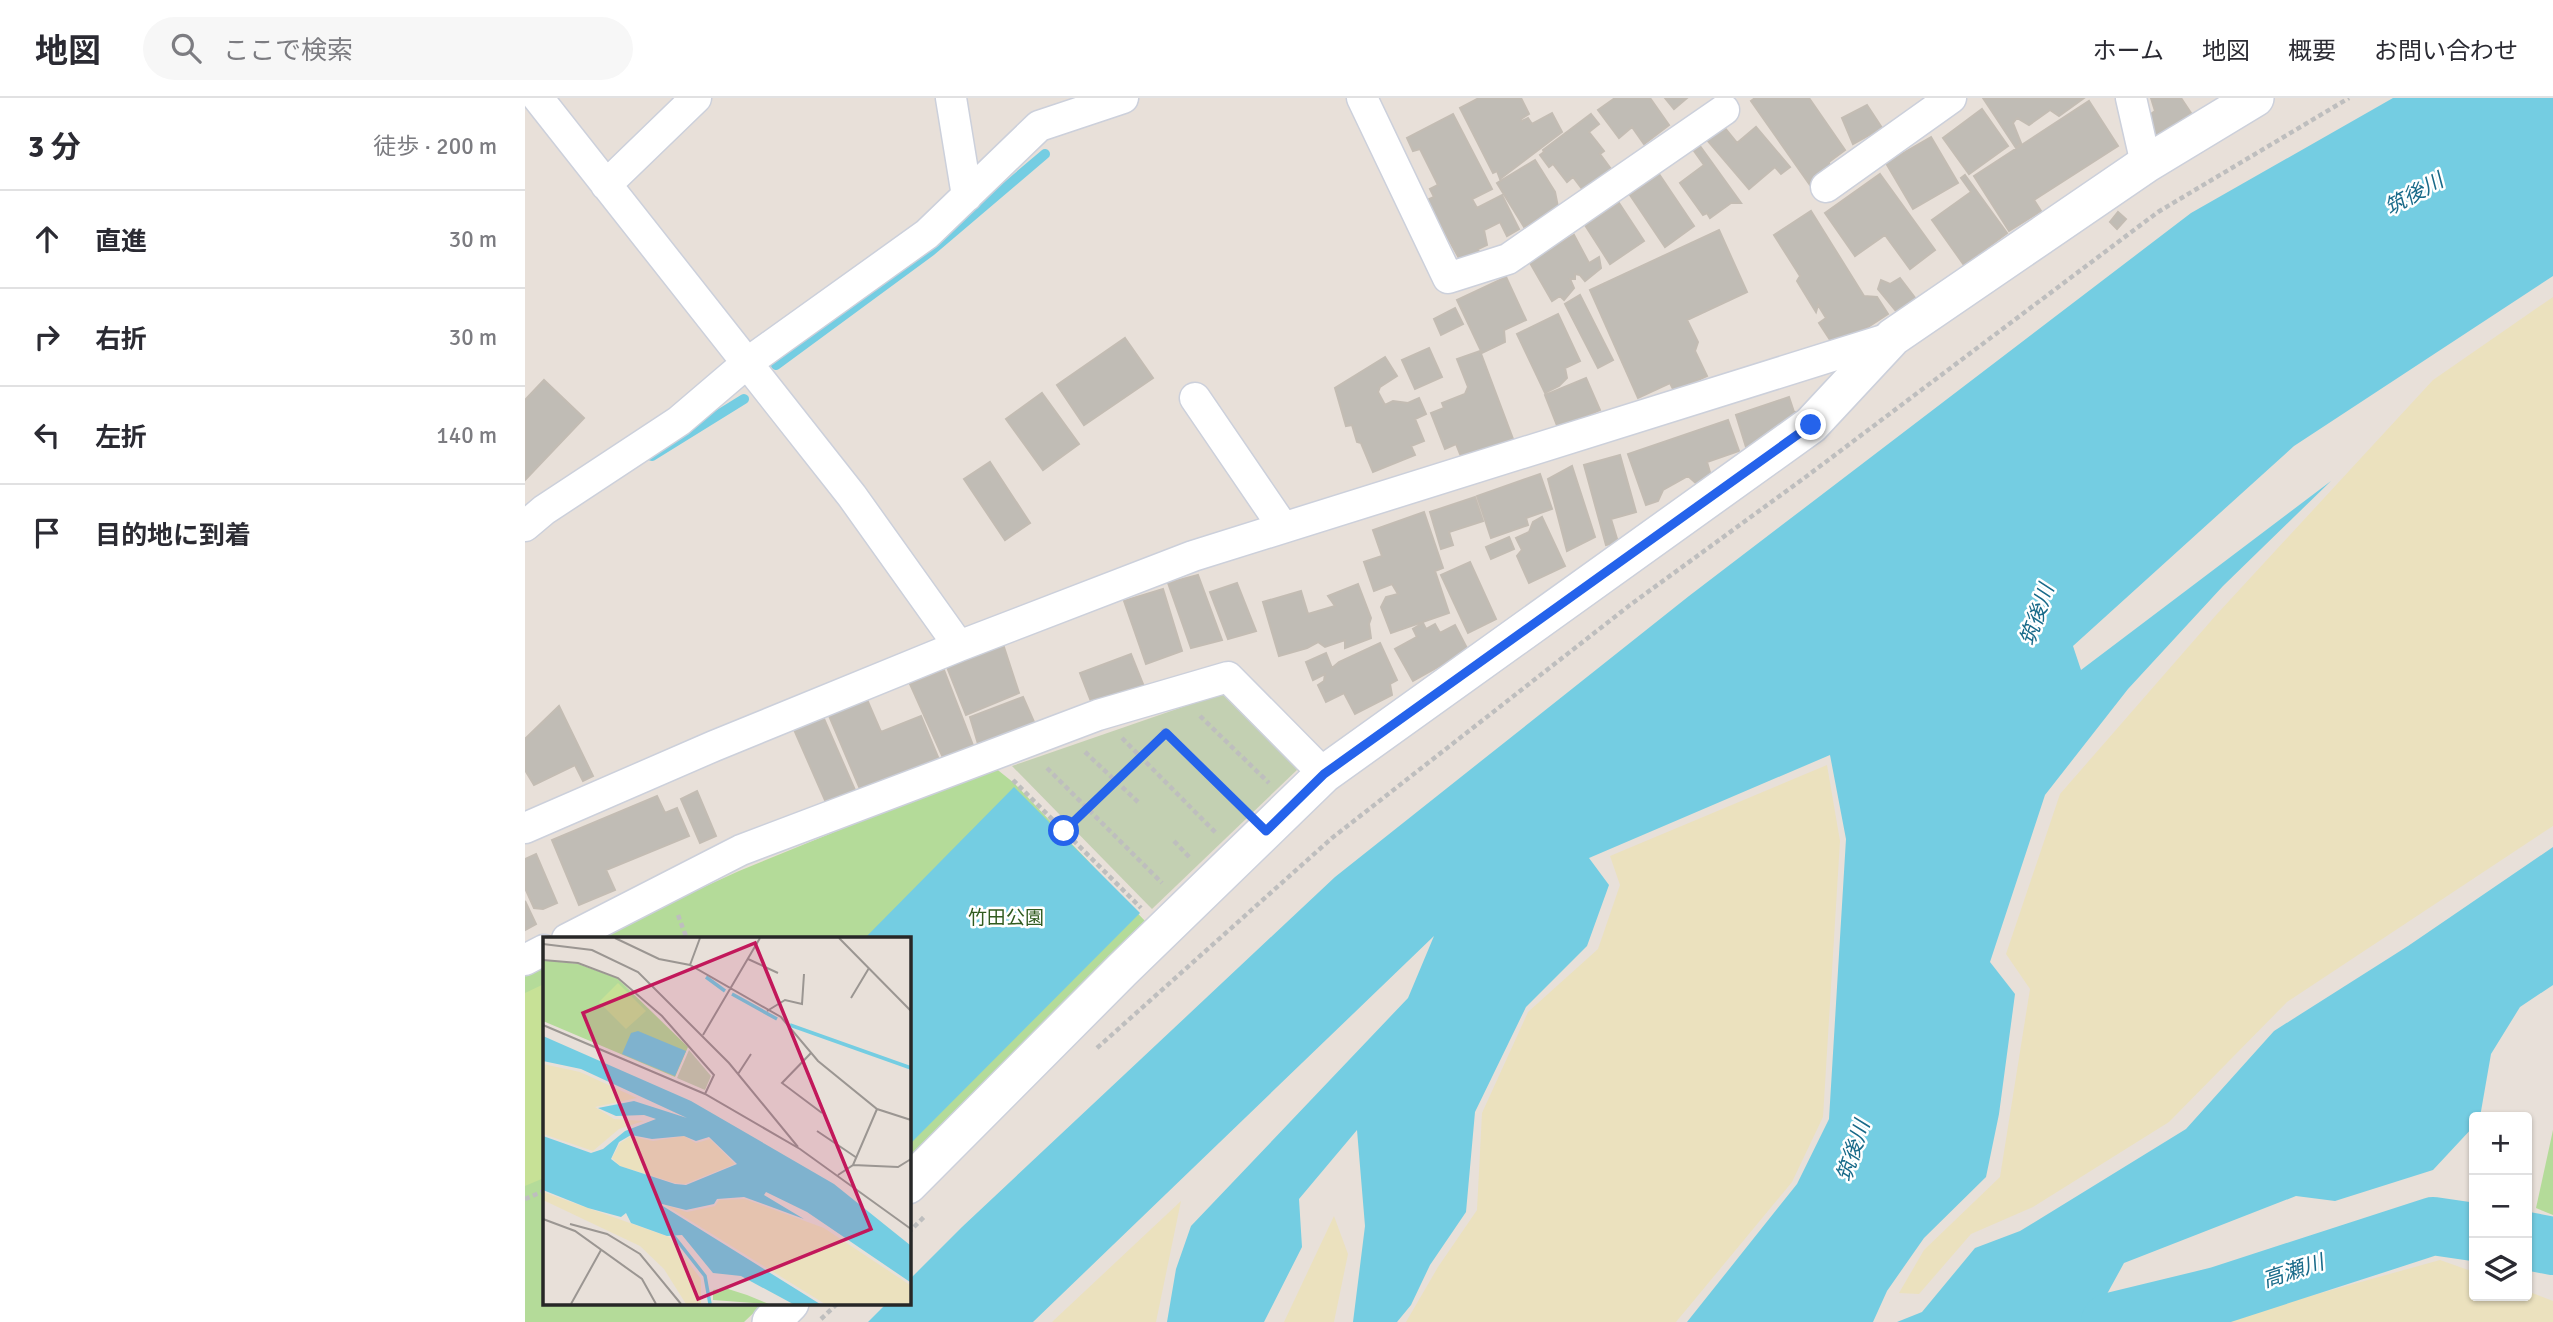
<!DOCTYPE html>
<html lang="ja">
<meta charset="utf-8">
<style>
body{margin:0;font-family:Signika,"Noto Sans JP",sans-serif;background:#f7f7f7;color:#2b2b33}
.controls{position:absolute;right:21px;bottom:21px;display:grid;overflow:hidden;border-radius:7px;box-shadow:0 2px 5px #0004}
.controls button{width:63px;height:63px;display:grid;place-items:center;padding:0;border:0;border-bottom:2px solid #e1e1e2;background:#fff;color:#2b2b33;font:35px sans-serif}
.stop{position:absolute;width:21px;height:21px;margin:-16px;border:5px solid #2563eb;border-radius:50%;background:#fff}
.stop.end{background:#2563eb;border-color:#fff;box-shadow:0 2px 7px #0008}
.list{margin:0;padding:0;list-style:none}
h2{display:flex;justify-content:space-between;align-items:center;height:91px;margin:0;padding:0 28px;font-size:30px}
h2 small{font-size:23px;font-weight:400;color:#7c7c81}
.list li{display:grid;grid-template-columns:46px 1fr auto;gap:21px;align-items:center;box-sizing:border-box;height:98px;padding:0 28px;border-top:2px solid #e1e1e2}
.list b{display:block;font-size:26px;white-space:nowrap}
.list em{font-size:23px;font-style:normal;color:#7c7c81}
.icon{flex:none;width:38px;height:38px;fill:none;stroke:currentColor;stroke-width:2;stroke-linecap:round;stroke-linejoin:round}
.map{position:relative;flex:none;width:2028px;height:1224px;overflow:hidden}
header{display:flex;align-items:center;gap:42px;box-sizing:border-box;height:98px;padding:0 35px;background:#fff;border-bottom:2px solid #e1e1e2}
header strong{font-size:33px}
nav{display:flex;gap:38px;margin-inline-start:auto;font-size:24px}
.search{width:490px;height:63px;background:#f7f7f7;display:flex;align-items:center;gap:18px;box-sizing:border-box;padding:0 24px;border-radius:38px;color:#7c7c81;font-size:26px}
main{display:flex}
aside{flex:1;background:#fff}
.map>svg:first-child{display:block}
.green{fill:#b4db99}
.sand{fill:#ebe1be}
.cemetery{fill:#c3d0b2}
.pitch{fill:#c7e196}
.water{fill:#74cde2}
.lines{fill:none;stroke-linecap:round;stroke-linejoin:round}
.stream{stroke:#74cde2;stroke-width:10}
.river{stroke:#74cde2;stroke-width:58}
.building{fill:#c0bcb5;stroke:#c3bcb3;stroke-width:2}
.minor-casing{stroke:#ccd0db;stroke-width:33}
.tertiary-casing{stroke:#ccd0db;stroke-width:40}
.path{stroke:#bebebe;stroke-width:4.5;stroke-dasharray:5 3.5;stroke-linecap:butt}
.minor{stroke:#fff;stroke-width:30}
.tertiary{stroke:#fff;stroke-width:37}
.route{stroke:#2563eb;stroke-width:9}
.labels{text-anchor:middle;dominant-baseline:central;stroke-width:5;stroke-linejoin:round;paint-order:stroke}
.park-label{font-size:19px;fill:#305b1f;stroke:#fff}
.water-label{font-size:21px;font-style:italic;fill:#186a89;stroke:#fff}
.inset-river{fill:none;stroke:#74cde2;stroke-width:3.5}
.inset-road{fill:none;stroke:#9b9692;stroke-width:2}
.view{fill:#c2185b;fill-opacity:0.15;stroke:#c2185b;stroke-width:3.5}
.inset-edge{fill:none;stroke:#272727;stroke-width:3.5}
</style>
<header>
<strong>地図</strong>
<div class="search"><svg class="icon" aria-label="search" viewBox="0 0 24 24"><circle cx="10" cy="10" r="6"/><path d="M15 15l6 6"/></svg>ここで検索</div>
<nav><a>ホーム</a><a>地図</a><a>概要</a><a>お問い合わせ</a></nav>
</header>
<main>
<aside>
<h2>3 分<small>徒歩 · 200 m</small></h2>
<ul class="list">
<li><svg class="icon" aria-label="ahead" viewBox="0 0 24 24"><path d="M12 20V5M6 11l6-6 6 6"/></svg><div><b>直進</b></div><em>30 m</em></li>
<li><svg class="icon" aria-label="right" viewBox="0 0 24 24"><path d="M7 20v-9h11M14 6l5 5-5 5"/></svg><div><b>右折</b></div><em>30 m</em></li>
<li><svg class="icon" aria-label="left" viewBox="0 0 24 24"><path d="M17 20v-9H6M10 6l-5 5 5 5"/></svg><div><b>左折</b></div><em>140 m</em></li>
<li><svg class="icon" aria-label="arrive" viewBox="0 0 24 24"><path d="M6 21V4h12l-3 4 3 4H6"/></svg><div><b>目的地に到着</b></div></li>
</ul>
</aside>
<div class="map">
<svg width="2028" height="1224" viewBox="0 0 2028 1224">
<rect width="100%" height="100%" fill="#e8e0d9"/>
<path class="green" d="M 469,669 L 489,685 L 620,823 L 383,1060 L 383,841 L 65,841 L 214,773 Z
M 19,862 L 19,1205 L 239,1205 L 219,1224 L 0,1224 L 0,871 Z
M 2028,1032 L 2028,1117 L 2011,1110 Z"/>
<path class="sand" d="M 2028,199 L 2028,728 L 1762,904 L 1644,1024 L 1508,1109 L 1446,1136 L 1394,1196 L 1374,1195 L 1399,1152 L 1475,1079 L 1505,891 L 1481,856 L 1535,696 L 1692,516 L 1908,282 Z
M 1302,667 L 1315,743 L 1298,1019 L 1267,1084 L 1151,1224 L 881,1224 L 913,1169 L 952,1112 L 957,1015 L 1003,914 L 1073,851 L 1095,787 L 1085,758 Z
M 656,1103 L 631,1224 L 527,1224 Z
M 809,1118 L 823,1156 L 809,1224 L 759,1224 Z
M 1915,1162 L 1949,1174 L 1949,1198 L 2002,1198 L 2002,1193 L 2028,1203 L 2028,1224 L 1691,1224 Z"/>
<path class="cemetery" d="M 701,594 L 773,671 L 627,811 L 487,668 Z"/>
<path class="pitch" d="M 19,886 L 19,1080 L 0,1088 L 0,895 Z"/>
<path class="water" d="M 1868,0 L 2028,0 L 2028,178 L 1769,348 L 1548,548 L 1556,572 L 1806,383 L 1698,488 L 1603,591 L 1520,697 L 1465,864 L 1490,896 L 1474,1016 L 1461,1079 L 1399,1140 L 1362,1193 L 1348,1224 L 1162,1224 L 1272,1086 L 1304,1021 L 1321,741 L 1305,657 L 1064,760 L 1084,787 L 1062,848 L 1001,909 L 950,1014 L 941,1114 L 905,1167 L 886,1207 L 872,1224 L 828,1224 L 840,1128 L 832,1032 L 774,1101 L 777,1149 L 739,1224 L 642,1224 L 651,1171 L 666,1128 L 883,900 L 909,838 L 508,1224 L 343,1224 L 362,1205 L 383,1205 L 383,1183 L 437,1129 L 810,779 L 1164,498 L 1666,115 Z
M 489,689 L 615,815 L 383,1048 L 383,841 L 339,841 Z
M 2028,749 L 2028,887 L 1995,909 L 1966,956 L 1955,1019 L 1949,1019 L 1949,1028 L 1908,1072 L 1810,1103 L 1771,1098 L 1599,1165 L 1582,1196 L 1578,1224 L 1372,1224 L 1397,1214 L 1450,1150 L 1495,1133 L 1661,1031 L 1749,933 L 1883,848 Z"/>
<g class="lines">
<path class="stream" d="M 251,267 L 406,153 L 520,56
M 127,358 L 219,301"/>
<path class="river" d="M 2002,1143 L 2028,1148
M 1585,1224 L 1692,1198 L 1908,1128 L 1949,1134"/>
</g>
<path class="building" d="M 954,0 L 996,0 L 1004,16 L 996,21 L 997,23 L 1003,20 L 1007,26 L 1027,15 L 1037,34 L 975,81 L 972,73 L 968,75 L 935,10 Z
M 1090,0 L 1125,0 L 1144,27 L 1119,46 L 1107,29 L 1094,40 L 1073,12 Z
M 1140,0 L 1162,0 L 1149,11 Z
M 1230,0 L 1284,0 L 1320,52 L 1304,64 L 1305,72 L 1285,87 L 1226,3 Z
M 1458,0 L 1559,0 L 1534,18 L 1525,12 L 1504,27 L 1492,20 L 1488,25 L 1496,45 L 1491,50 Z
M 1626,0 L 1656,0 L 1666,15 L 1630,41 L 1616,23 L 1630,13 Z
M 1564,3 L 1593,48 L 1509,102 L 1516,113 L 1484,133 L 1449,78 Z
M 1342,7 L 1357,30 L 1328,46 L 1317,20 Z
M 1457,11 L 1483,48 L 1444,76 L 1418,40 Z
M 928,16 L 967,91 L 947,101 L 952,110 L 977,97 L 994,131 L 982,138 L 975,124 L 959,132 L 962,147 L 953,151 L 955,157 L 935,162 L 902,102 L 909,99 L 905,91 L 913,87 L 895,51 L 888,53 L 882,40 Z
M 1066,16 L 1074,26 L 1064,34 L 1079,53 L 1075,56 L 1086,71 L 1058,92 L 1048,79 L 1042,84 L 1028,66 L 1024,69 L 1015,57 L 1019,54 L 1018,52 Z
M 1199,29 L 1212,45 L 1231,29 L 1265,69 L 1256,76 L 1250,69 L 1224,91 L 1182,42 Z
M 1406,39 L 1433,85 L 1388,111 L 1361,65 Z
M 1175,48 L 1216,105 L 1206,105 L 1185,120 L 1182,115 L 1178,117 L 1155,85 L 1179,67 L 1169,53 Z
M 1010,62 L 1030,94 L 1033,109 L 999,129 L 972,85 Z
M 1134,76 L 1169,128 L 1140,149 L 1105,97 Z
M 1355,76 L 1410,152 L 1385,171 L 1360,137 L 1330,158 L 1300,115 Z
M 1440,77 L 1482,135 L 1439,167 L 1407,122 L 1446,94 L 1436,80 Z
M 1094,105 L 1119,143 L 1085,166 L 1060,127 Z
M 1286,113 L 1339,198 L 1352,199 L 1363,216 L 1323,242 L 1307,245 L 1294,225 L 1301,220 L 1293,207 L 1291,214 L 1272,183 L 1275,178 L 1249,137 Z
M 1593,114 L 1601,121 L 1592,131 L 1585,124 Z
M 1194,132 L 1222,194 L 1162,222 L 1173,244 L 1170,253 L 1182,278 L 1149,293 L 1145,285 L 1113,300 L 1065,192 Z
M 1049,137 L 1064,165 L 1074,159 L 1076,170 L 1060,183 L 1055,177 L 1050,176 L 1050,181 L 1045,181 L 1049,190 L 1039,202 L 1035,198 L 1027,203 L 1004,163 Z
M 981,179 L 1001,222 L 979,232 L 980,244 L 957,255 L 932,202 Z
M 1375,180 L 1394,205 L 1376,219 L 1353,191 L 1356,182 L 1365,186 Z
M 1055,197 L 1088,262 L 1073,270 L 1040,206 Z
M 930,210 L 938,226 L 916,237 L 909,221 Z
M 1033,216 L 1055,263 L 1040,270 L 1042,280 L 1034,288 L 1020,295 L 992,236 Z
M 600,240 L 628,280 L 559,327 L 532,287 Z
M 904,250 L 917,279 L 890,291 L 877,262 Z
M 955,253 L 988,341 L 937,361 L 931,346 L 920,351 L 906,315 L 919,310 L 917,305 L 940,296 L 943,289 L 932,261 Z
M 860,259 L 872,278 L 855,289 L 853,294 L 860,307 L 868,303 L 883,305 L 894,300 L 901,316 L 890,321 L 899,343 L 886,348 L 890,357 L 848,374 L 836,345 L 832,344 L 827,327 L 821,328 L 810,290 Z
M 1061,280 L 1075,312 L 1033,330 L 1020,297 Z
M 19,282 L 59,320 L 0,382 L 0,302 Z
M 517,295 L 554,346 L 518,372 L 481,321 Z
M 1264,299 L 1269,314 L 1276,314 L 1240,349 L 1221,349 L 1211,317 Z
M 1203,322 L 1214,353 L 1182,364 L 1187,381 L 1172,386 L 1163,378 L 1138,392 L 1133,403 L 1121,407 L 1103,356 Z
M 1095,357 L 1111,414 L 1086,421 L 1093,444 L 1081,447 L 1059,367 Z
M 465,364 L 505,425 L 480,442 L 439,381 Z
M 1047,368 L 1070,439 L 1042,453 L 1023,381 Z
M 1015,376 L 1027,411 L 1001,420 L 1003,427 L 966,440 L 952,398 Z
M 950,399 L 958,423 L 924,434 L 928,447 L 916,451 L 905,414 Z
M 899,414 L 918,470 L 910,473 L 924,515 L 866,535 L 856,509 L 861,499 L 873,496 L 867,486 L 849,493 L 839,464 L 857,458 L 848,432 Z
M 1017,419 L 1040,468 L 1004,485 L 992,458 L 997,452 L 991,440 L 1004,434 L 1008,424 Z
M 984,439 L 989,451 L 966,461 L 961,449 Z
M 945,464 L 971,521 L 943,535 L 916,477 Z
M 673,477 L 697,542 L 666,550 L 643,485 Z
M 712,485 L 731,533 L 703,541 L 685,494 Z
M 833,486 L 846,520 L 844,526 L 846,540 L 820,550 L 820,542 L 800,549 L 793,544 L 782,550 L 754,558 L 738,504 L 776,493 L 783,516 L 810,508 L 803,498 Z
M 638,491 L 657,553 L 621,566 L 599,503 Z
M 898,525 L 901,531 L 910,526 L 915,535 L 930,527 L 943,552 L 888,583 L 870,551 L 892,539 L 888,531 Z
M 855,545 L 872,582 L 865,586 L 867,597 L 830,616 L 819,595 L 801,604 L 793,587 L 799,583 L 800,576 L 788,582 L 781,564 L 801,555 L 807,570 L 814,564 Z
M 478,546 L 494,595 L 441,617 L 422,569 Z
M 606,556 L 622,596 L 569,611 L 555,575 Z
M 419,572 L 449,650 L 419,662 L 385,586 Z
M 340,597 L 356,634 L 396,618 L 415,664 L 335,691 L 302,613 Z
M 498,599 L 513,633 L 456,656 L 445,619 Z
M 34,608 L 68,678 L 58,683 L 50,667 L 9,687 L 0,672 L 0,641 Z
M 296,614 L 333,699 L 303,709 L 267,627 Z
M 172,693 L 191,738 L 175,745 L 156,701 Z
M 132,698 L 140,715 L 152,710 L 164,738 L 81,772 L 90,792 L 54,807 L 27,742 Z
M 11,756 L 32,805 L 18,811 L 9,810 L 0,790 L 0,761 Z
M 0,803 L 11,826 L 0,832 Z"/>
<g class="lines">
<defs>
<path id="minor" d="M 13,0 L 327,398 L 434,548
M 426,0 L 442,98
M 837,0 L 923,180 L 983,161 L 1199,12
M 1606,0 L 1621,66
M 81,87 L 171,0
M 1301,89 L 1426,0
M 670,300 L 758,429
M 0,428 L 19,412 L 154,323 L 222,265 L 402,136 L 514,28 L 598,0
M 0,730 L 189,648 L 434,548 L 668,458 L 1368,239
M 42,841 L 216,752 L 573,617 L 703,579 L 799,676
M 0,862 L 19,852"/>
<path id="tertiary" d="M 383,1087 L 597,872 L 799,676 L 1286,327 L 1368,239 L 1621,66 L 1730,0
M 246,1224 L 265,1205"/>
</defs>
<use href="#minor" class="minor-casing"/>
<use href="#tertiary" class="tertiary-casing"/>
<path class="path" d="M 675,618 L 744,685
M 637,631 L 718,711
M 597,640 L 692,736
M 560,654 L 613,704
M 522,670 L 637,785
M 488,682 L 616,810
M 539,733 L 641,635
M 649,743 L 666,761
M 153,817 L 162,841
M 572,950 L 807,740 L 1105,507 L 1282,378 L 1633,114 L 1824,0
M 0,1101 L 19,1093
M 383,1135 L 401,1117
M 296,1221 L 313,1205"/>
<use href="#minor" class="minor"/>
<use href="#tertiary" class="tertiary"/>
</g>
<g class="lines">
<path class="route" d="M 539,733 L 641,635 L 741,733 L 799,676 L 1286,327"/>
</g>
<g class="labels">
<g class="park-label">
<text x="481" y="820">竹田公園</text>
</g>
<g class="water-label">
<text transform="translate(1889 96) rotate(-29)">筑後川</text>
<text transform="translate(1512 517) rotate(-71)">筑後川</text>
<text transform="translate(1328 1053) rotate(-72)">筑後川</text>
<text transform="translate(1768 1173) rotate(-18)">高瀬川</text>
</g>
</g>
<g transform="translate(18 839)">
<rect width="368" height="368" fill="#e8e0d9"/>
<path d="M 0,23 L 35,27 L 74,41 L 145,110 L 132,140 L 0,84 ZM 182,351 L 204,358 L 226,367 L 170,363 L 170,353 Z" fill="#b4db99"/>
<path d="M 0,127 L 37,135 L 94,161 L 52,170 L 71,182 L 101,184 L 76,192 L 50,214 L 0,197 ZM 88,199 L 110,204 L 141,199 L 153,206 L 167,202 L 192,227 L 142,247 L 132,246 L 77,229 L 69,221 L 77,206 ZM 0,255 L 126,300 L 158,342 L 158,367 L 143,367 L 121,332 L 97,309 L 0,263 ZM 202,262 L 281,291 L 367,348 L 367,367 L 282,367 L 122,268 L 144,275 L 172,269 L 176,263 Z" fill="#ebe1be"/>
<path d="M 146,113 L 168,139 L 162,153 L 134,141 Z" fill="#c3d0b2"/>
<path d="M 75,46 L 103,74 L 83,92 L 56,65 Z" fill="#c7e196"/>
<path d="M 95,94 L 143,114 L 132,139 L 79,117 L 88,96 ZM 0,99 L 148,164 L 291,247 L 367,308 L 367,345 L 264,275 L 223,255 L 221,258 L 261,282 L 201,260 L 174,262 L 171,267 L 143,273 L 115,266 L 277,367 L 250,367 L 198,339 L 170,336 L 139,298 L 124,299 L 88,286 L 83,276 L 78,280 L 45,271 L 0,253 L 0,199 L 48,216 L 60,212 L 82,194 L 113,182 L 101,178 L 73,179 L 55,171 L 91,164 L 144,181 L 38,132 L 0,124 ZM 88,198 L 109,202 L 141,199 L 153,204 L 166,200 L 194,227 L 143,248 L 132,247 L 77,229 L 68,222 L 76,205 Z" fill="#74cde2" fill-rule="evenodd"/>
<path class="inset-river" d="M 163,40 L 182,54M 189,57 L 234,82M 247,88 L 368,131M 122,288 L 162,339 L 167,367"/>
<path class="inset-road" d="M 72,1 L 116,22 L 147,28 L 238,80 L 275,124 L 334,172 L 368,183M 296,1 L 368,74M 0,7 L 49,13 L 95,35 L 186,126 L 255,210M 205,22 L 235,36M 0,23 L 35,26 L 75,41 L 119,79 L 171,138 L 162,157M 147,28 L 157,1M 308,61 L 326,31M 224,74 L 242,63 L 259,67 L 261,37M 0,88 L 162,157 L 257,212 L 368,292M 160,98 L 217,1M 268,116 L 239,146 L 279,176M 195,137 L 208,117M 274,194 L 314,221M 310,228 L 355,230 L 368,222M 295,238 L 310,228 L 334,172M 0,282 L 32,294 L 99,342 L 113,367M 27,287 L 64,297 L 97,317 L 138,367M 28,367 L 58,313"/>
<path class="view" d="M 212,6 L 328,292 L 155,362 L 40,76 Z"/>
<rect width="368" height="368" class="inset-edge"/>
</g>
</svg>
<div class="controls">
<button>+</button>
<button>−</button>
<button><svg class="icon" aria-label="layers" viewBox="0 0 24 24"><path d="M12 4l9 5-9 5-9-5zM3 14l9 5 9-5"/></svg></button>
</div>
<div class="stop" style="left:539px;top:733px"></div>
<div class="stop end" style="left:1286px;top:327px"></div>
</div>
</main>
